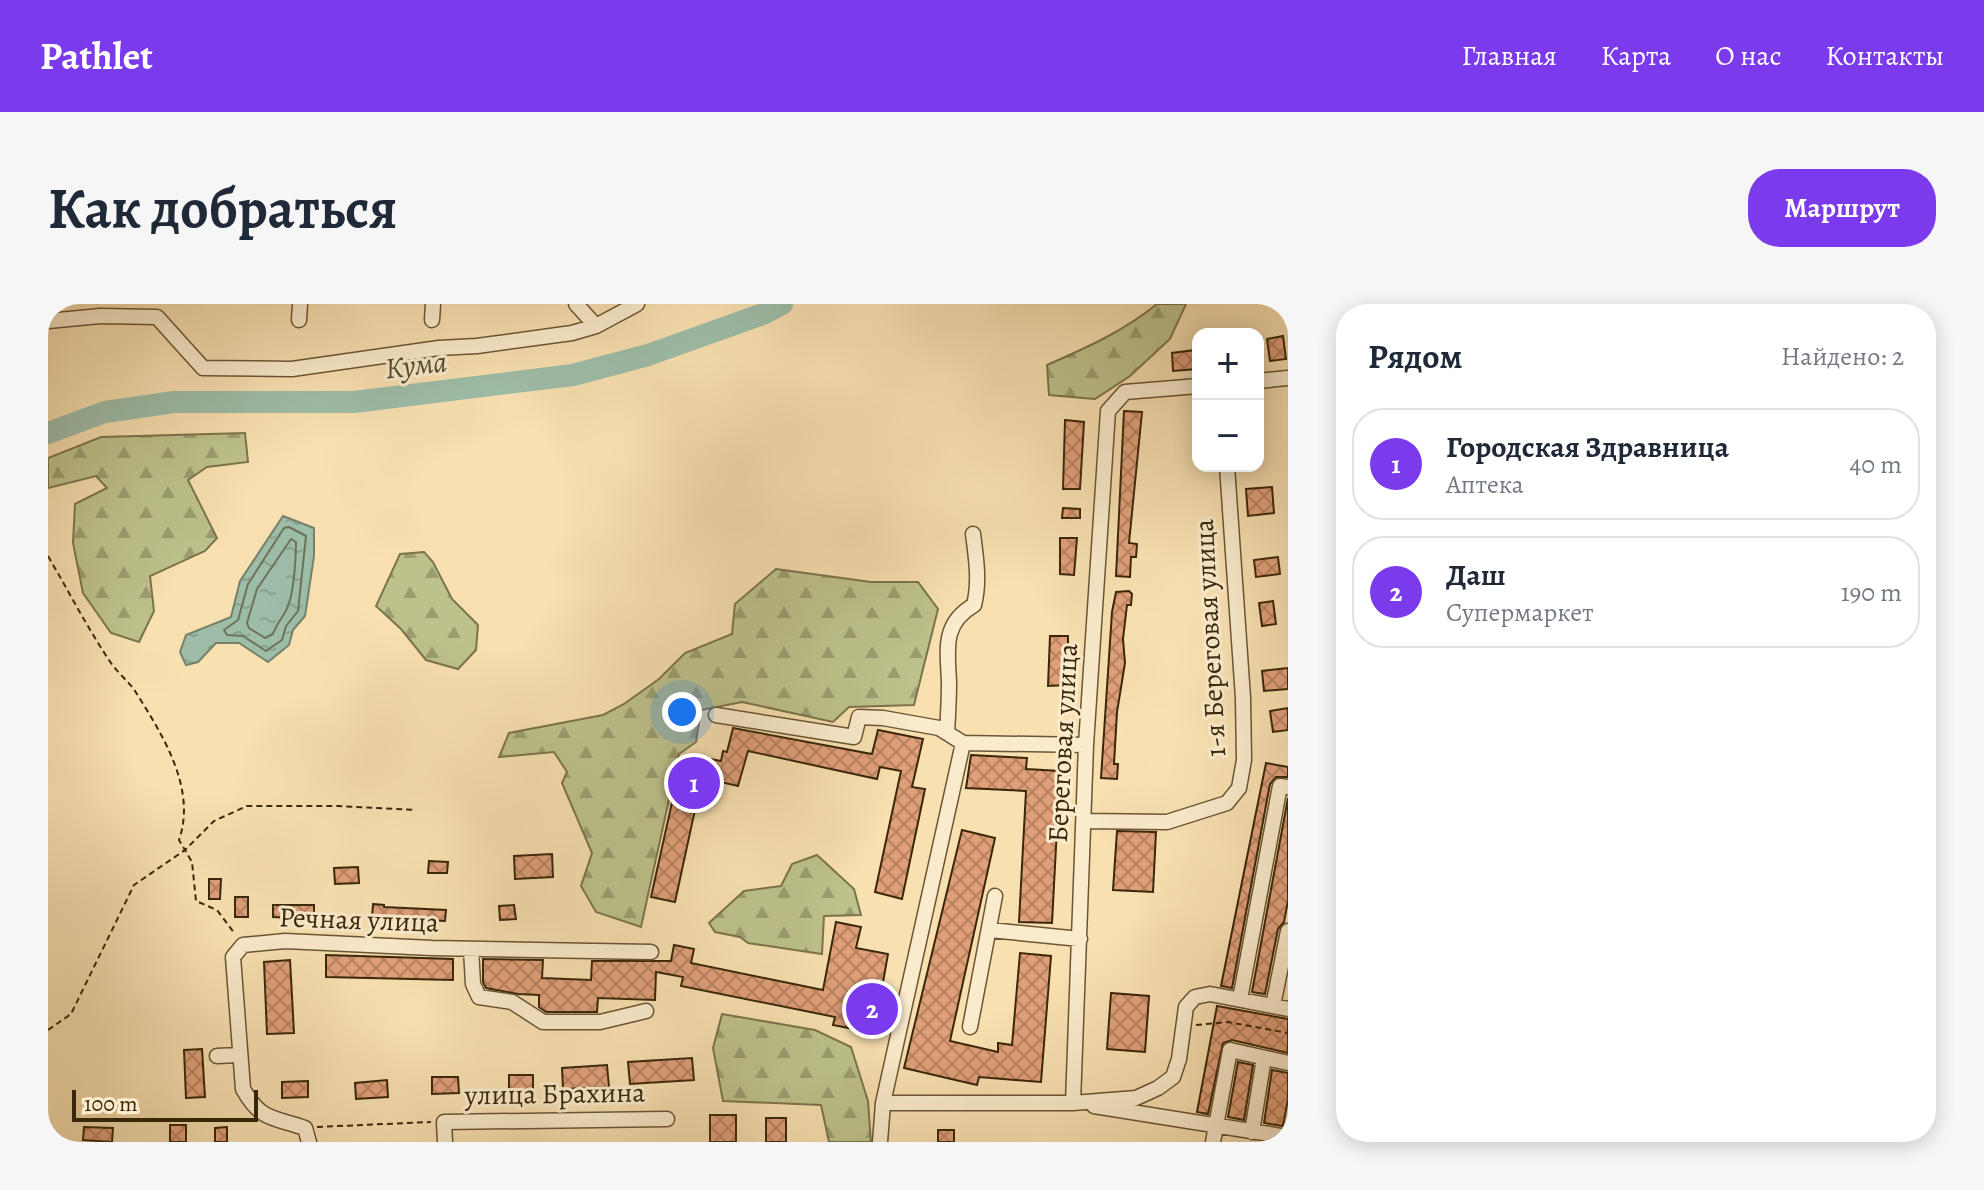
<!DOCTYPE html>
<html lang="ru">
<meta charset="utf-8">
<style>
body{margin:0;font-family:Alegreya,serif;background:#f6f6f7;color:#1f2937}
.controls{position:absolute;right:24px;top:24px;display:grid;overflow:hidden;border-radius:16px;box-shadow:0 4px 20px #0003}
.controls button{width:72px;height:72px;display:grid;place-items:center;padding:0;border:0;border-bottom:2px solid #e0e1e3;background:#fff;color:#1f2937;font:40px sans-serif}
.scale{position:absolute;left:24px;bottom:20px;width:186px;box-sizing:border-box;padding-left:8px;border:4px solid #3a270a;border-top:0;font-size:22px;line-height:28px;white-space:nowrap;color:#3a270a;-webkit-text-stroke:6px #faebcc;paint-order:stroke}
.you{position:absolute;left:634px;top:408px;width:28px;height:28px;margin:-20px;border:6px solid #fff;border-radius:50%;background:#1a73e8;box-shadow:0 0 0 12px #1a73e833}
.badge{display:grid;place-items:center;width:52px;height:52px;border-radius:50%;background:#7c3aed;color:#fff;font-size:26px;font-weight:700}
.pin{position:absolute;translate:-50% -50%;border:4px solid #fff;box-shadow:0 2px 8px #0006}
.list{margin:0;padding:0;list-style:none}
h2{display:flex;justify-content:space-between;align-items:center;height:104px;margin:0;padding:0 32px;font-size:34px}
h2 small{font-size:26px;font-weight:400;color:#747a83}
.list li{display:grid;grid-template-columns:52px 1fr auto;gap:24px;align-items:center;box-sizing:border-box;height:112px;margin:0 16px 16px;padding:0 16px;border:2px solid #e0e1e3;border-radius:32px}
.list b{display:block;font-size:30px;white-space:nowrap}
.list p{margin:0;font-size:26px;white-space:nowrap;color:#747a83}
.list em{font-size:26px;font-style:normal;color:#747a83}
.map{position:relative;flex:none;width:1240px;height:838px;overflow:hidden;border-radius:32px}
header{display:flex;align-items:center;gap:48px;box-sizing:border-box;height:112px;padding:0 40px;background:#7c3aed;color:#fff}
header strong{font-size:38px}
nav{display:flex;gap:44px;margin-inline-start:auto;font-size:28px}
.intro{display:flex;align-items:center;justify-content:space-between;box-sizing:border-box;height:192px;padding:0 48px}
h1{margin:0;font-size:56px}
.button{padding:20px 36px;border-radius:32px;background:#7c3aed;color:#fff;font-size:28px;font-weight:700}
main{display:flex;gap:48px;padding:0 48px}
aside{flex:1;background:#fff;border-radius:32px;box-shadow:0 4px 20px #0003}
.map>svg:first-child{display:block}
.forest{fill:url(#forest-firs);stroke:#7c744b;stroke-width:2}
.water{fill:url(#water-ripples);stroke:#758169;stroke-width:2}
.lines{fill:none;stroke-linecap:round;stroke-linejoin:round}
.shore{stroke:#6c725a;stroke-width:2}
.river{stroke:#9dbda9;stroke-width:22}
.building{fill:url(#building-cross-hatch);stroke:#3a270a;stroke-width:2}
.minor-casing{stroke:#6a5534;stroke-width:17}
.path{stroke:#3a270a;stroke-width:2;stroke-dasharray:6 4;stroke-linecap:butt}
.minor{stroke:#faebcc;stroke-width:14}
.labels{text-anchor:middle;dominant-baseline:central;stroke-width:6;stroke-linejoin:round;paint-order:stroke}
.street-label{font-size:28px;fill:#3a270a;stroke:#faebcc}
.water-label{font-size:30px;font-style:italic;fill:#534c32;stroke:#faebcc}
</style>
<header>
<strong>Pathlet</strong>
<nav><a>Главная</a><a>Карта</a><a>О нас</a><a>Контакты</a></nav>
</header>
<div class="intro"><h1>Как добраться</h1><a class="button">Маршрут</a></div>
<main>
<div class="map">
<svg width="1240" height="838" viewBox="0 0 1240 838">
<defs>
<pattern id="forest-firs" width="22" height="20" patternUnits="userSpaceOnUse" patternTransform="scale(2)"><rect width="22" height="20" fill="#bdc28c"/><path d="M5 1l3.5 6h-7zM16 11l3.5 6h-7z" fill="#9b9e71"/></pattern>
<pattern id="water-ripples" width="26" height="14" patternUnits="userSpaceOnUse" patternTransform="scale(2)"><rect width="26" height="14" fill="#9dbda9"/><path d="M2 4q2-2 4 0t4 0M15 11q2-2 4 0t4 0" fill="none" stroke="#88a290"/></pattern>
<pattern id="building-cross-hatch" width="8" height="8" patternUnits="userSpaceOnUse" patternTransform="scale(2)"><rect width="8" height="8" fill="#e09f79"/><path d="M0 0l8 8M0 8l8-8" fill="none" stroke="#b78261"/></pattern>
</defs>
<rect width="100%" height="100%" fill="#f8e0b1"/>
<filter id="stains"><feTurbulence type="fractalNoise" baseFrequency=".0025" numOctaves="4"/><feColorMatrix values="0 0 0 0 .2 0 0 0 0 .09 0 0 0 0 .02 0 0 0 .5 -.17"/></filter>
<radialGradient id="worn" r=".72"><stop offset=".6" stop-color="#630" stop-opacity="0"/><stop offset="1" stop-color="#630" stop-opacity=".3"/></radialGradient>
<path class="forest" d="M 1109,0 L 1138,0 L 1122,35 L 1082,72 L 1047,95 L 1001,91 L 999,61 C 1038,44 1076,27 1109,0 Z
M 197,129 L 200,158 L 159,163 L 140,176 L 169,234 L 157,247 L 102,272 L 106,307 L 91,338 L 63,329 L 35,289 L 25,239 L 27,200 L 59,184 L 48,172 L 0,184 L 0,154 L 53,133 Z
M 376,248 L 385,258 L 404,295 L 430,321 L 428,346 L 410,365 L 378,356 L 353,325 L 328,302 L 352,250 Z
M 728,265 L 823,278 L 870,278 L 890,305 L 866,401 L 801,403 L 785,418 L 694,398 L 653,406 L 648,438 L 631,450 L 593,623 L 548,608 L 533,582 L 544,549 L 514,479 L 519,468 L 506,448 L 451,453 L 461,429 L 555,411 L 576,400 L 611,375 L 637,349 L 684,330 L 687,300 Z
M 769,551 L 806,585 L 813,611 L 776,612 L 774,650 L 700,639 L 692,633 L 667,628 L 661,619 L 696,587 L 733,582 L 744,560 Z
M 674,710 L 767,726 L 803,743 L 820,797 L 823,838 L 781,838 L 773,801 L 675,797 L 665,744 Z"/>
<path class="water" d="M 235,212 L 266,224 L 266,252 L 257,312 L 245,326 L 241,341 L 220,358 L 191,339 L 168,339 L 150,358 L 138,361 L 132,348 L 138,331 L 183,313 L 192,277 Z"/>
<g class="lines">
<path class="shore" d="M 241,223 L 258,232 L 250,307 L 238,322 L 234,336 L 218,347 L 195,332 L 179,331 L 176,326 L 190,316 L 200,280 L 236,224 Z
M 243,235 L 248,238 C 248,255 246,287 240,302 C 236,313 229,318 225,330 L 217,334 L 201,324 L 199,319 L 209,285 Z"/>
<path class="river" d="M 0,129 L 57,108 L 126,98 L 306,98 L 525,71 L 600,51 L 715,10 L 734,0"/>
</g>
<path class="building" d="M 1235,32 L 1238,55 L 1222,57 L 1219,35 Z
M 1148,46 L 1149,65 L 1125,67 L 1124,49 Z
M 1076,107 L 1094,108 L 1081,239 L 1089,240 L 1088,253 L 1083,253 L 1082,273 L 1068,272 Z
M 1017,116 L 1036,118 L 1032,185 L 1015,185 Z
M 1224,183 L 1226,209 L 1200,212 L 1198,185 Z
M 1015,204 L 1032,205 L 1032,214 L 1014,214 Z
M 1012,234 L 1029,234 L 1026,271 L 1012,270 Z
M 1230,253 L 1232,270 L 1208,273 L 1206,256 Z
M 1081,287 L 1084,290 L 1083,301 L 1079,301 L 1075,335 L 1077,359 L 1069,408 L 1066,460 L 1070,460 L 1069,475 L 1053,474 L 1064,308 L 1068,288 Z
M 1225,297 L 1228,320 L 1214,322 L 1211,299 Z
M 1002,332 L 1020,332 L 1020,353 L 1017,353 L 1018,381 L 1000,382 Z
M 1240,364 L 1240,385 L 1216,387 L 1214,367 Z
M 1240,404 L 1240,426 L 1225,428 L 1222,407 Z
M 685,424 L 824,450 L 830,426 L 875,435 L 864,483 L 877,485 L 854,595 L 827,588 L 853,467 L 832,463 L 829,475 L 700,447 L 690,482 L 660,475 L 659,480 L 653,478 L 627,598 L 603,593 L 629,476 L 632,477 L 637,453 L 657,457 L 657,454 L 673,457 L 675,447 L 679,448 Z
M 923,451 L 979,454 L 978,465 L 1012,467 L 1004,619 L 971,618 L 978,487 L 918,484 Z
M 1218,459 L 1240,463 L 1240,473 L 1228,473 L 1222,480 L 1184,684 L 1173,682 Z
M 1240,494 L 1240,597 L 1236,618 L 1230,625 L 1217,690 L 1204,688 Z
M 914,526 L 947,534 L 902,737 L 950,748 L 950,739 L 964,741 L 972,649 L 1003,652 L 993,778 L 931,773 L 929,781 L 856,764 Z
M 1069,527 L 1108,528 L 1105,588 L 1065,586 Z
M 504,550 L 505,573 L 467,575 L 466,552 Z
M 381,557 L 400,558 L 399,569 L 380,569 Z
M 310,563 L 311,579 L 287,580 L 286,564 Z
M 161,575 L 173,575 L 172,595 L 161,595 Z
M 187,593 L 200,593 L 200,613 L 187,613 Z
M 325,600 L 336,601 L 336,603 L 398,606 L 397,617 L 324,614 Z
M 225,601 L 266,601 L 266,615 L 225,613 Z
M 466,601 L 468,615 L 452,616 L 451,602 Z
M 788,618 L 813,623 L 808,644 L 840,650 L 826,729 L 785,721 L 787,713 L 633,682 L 635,673 L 608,668 L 607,696 L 550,694 L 549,708 L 498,708 L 491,703 L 491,691 L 470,690 L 438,684 L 435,678 L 435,655 L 495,656 L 494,674 L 543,676 L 544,657 L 623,657 L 626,641 L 646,645 L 643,659 L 775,686 Z
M 278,651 L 405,655 L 405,676 L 278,673 Z
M 242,656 L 246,729 L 219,730 L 216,658 Z
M 1063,689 L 1101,692 L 1097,748 L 1059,745 Z
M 1169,702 L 1240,715 L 1240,749 L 1184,736 L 1175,739 L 1160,810 L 1149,808 Z
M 154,745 L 157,793 L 138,794 L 136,746 Z
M 644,754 L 646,776 L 582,780 L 580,758 Z
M 1190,758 L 1205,761 L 1196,816 L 1180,813 Z
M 559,761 L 561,783 L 515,785 L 514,764 Z
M 1224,766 L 1240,769 L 1240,795 L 1235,822 L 1216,819 Z
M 461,771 L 485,771 L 485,787 L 461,787 Z
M 384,773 L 410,773 L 411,789 L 384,790 Z
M 339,776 L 340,793 L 308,795 L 307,779 Z
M 260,777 L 260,793 L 234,794 L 234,778 Z
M 662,811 L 688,811 L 688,838 L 662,838 Z
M 718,814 L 738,814 L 738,838 L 718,838 Z
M 122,821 L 138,821 L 138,838 L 122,838 Z
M 36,823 L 65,824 L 64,838 L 35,836 Z
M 179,823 L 179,838 L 167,838 L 167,824 Z
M 890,826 L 906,826 L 906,838 L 890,838 Z"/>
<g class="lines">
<defs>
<path id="minor" d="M 528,0 L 548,22
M 251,16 L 252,0
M 384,16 L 385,0
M 0,17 L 52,12 L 109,13 L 155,64 L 244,65 L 391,44 L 429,42 L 524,29 L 548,22 L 589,0
M 1210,77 L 1240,74
M 668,411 L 806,433 L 811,413 L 835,414 L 891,424 L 915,439 L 1038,441
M 899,429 C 900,412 901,396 901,379 C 900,347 893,320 926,301 C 932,278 928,253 925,230
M 1037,517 L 1119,518 L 1179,499 L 1191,484 L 1196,456 L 1195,394 L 1179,162
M 942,626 L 1032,635
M 423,645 L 425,680 L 431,693 L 464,698 L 495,718 L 552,718 L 598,707
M 1192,695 L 1232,482 L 1240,483
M 1225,702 L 1240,627
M 922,723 L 947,592
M 169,752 L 191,751
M 835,799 L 1025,799 L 1088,794 L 1110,784 L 1125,773 L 1131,755 L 1138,703 L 1147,693 L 1162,690 L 1240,705
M 1025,799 L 1038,441 L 1060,107 L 1077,88 L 1150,82
M 1046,802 L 1240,833
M 1204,828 L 1216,754
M 261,838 L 257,824 C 225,813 213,817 195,785 L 185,653 L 195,641 L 237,637 L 384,644 L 603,648
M 397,838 L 396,818 L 619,815
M 832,838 L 835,799 L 915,439
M 1165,838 L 1182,746 L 1240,759"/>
</defs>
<use href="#minor" class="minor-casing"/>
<path class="path" d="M 0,252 C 21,288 40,325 63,359 C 70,369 80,377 87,387 C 114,430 149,484 131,536 L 144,558 L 148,597 L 169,606 L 187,630
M 1148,721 L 1180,718 L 1240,729
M 0,726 L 23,710 L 86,581 L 137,546 L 166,517 L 199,502 L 290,502 L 367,506
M 269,823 L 383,818"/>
<use href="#minor" class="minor"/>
</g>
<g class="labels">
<g class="street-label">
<text transform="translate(1162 334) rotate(-93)">1-я Береговая улица</text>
<text transform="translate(1015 439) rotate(-87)">Береговая улица</text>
<text transform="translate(311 616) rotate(2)">Речная улица</text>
<text transform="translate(507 790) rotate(-1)">улица Брахина</text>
</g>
<g class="water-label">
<text transform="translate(368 61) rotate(-7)">Кума</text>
</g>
</g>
<rect width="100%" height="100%" filter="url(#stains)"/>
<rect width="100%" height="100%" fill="url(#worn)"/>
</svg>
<div class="controls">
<button>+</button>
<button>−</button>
</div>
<div class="scale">100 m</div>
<div class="you"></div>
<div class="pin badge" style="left:646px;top:479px">1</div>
<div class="pin badge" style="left:824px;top:705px">2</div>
</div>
<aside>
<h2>Рядом<small>Найдено: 2</small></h2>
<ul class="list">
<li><span class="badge">1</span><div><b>Городская Здравница</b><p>Аптека</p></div><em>40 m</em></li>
<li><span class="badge">2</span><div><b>Даш</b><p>Супермаркет</p></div><em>190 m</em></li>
</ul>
</aside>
</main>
